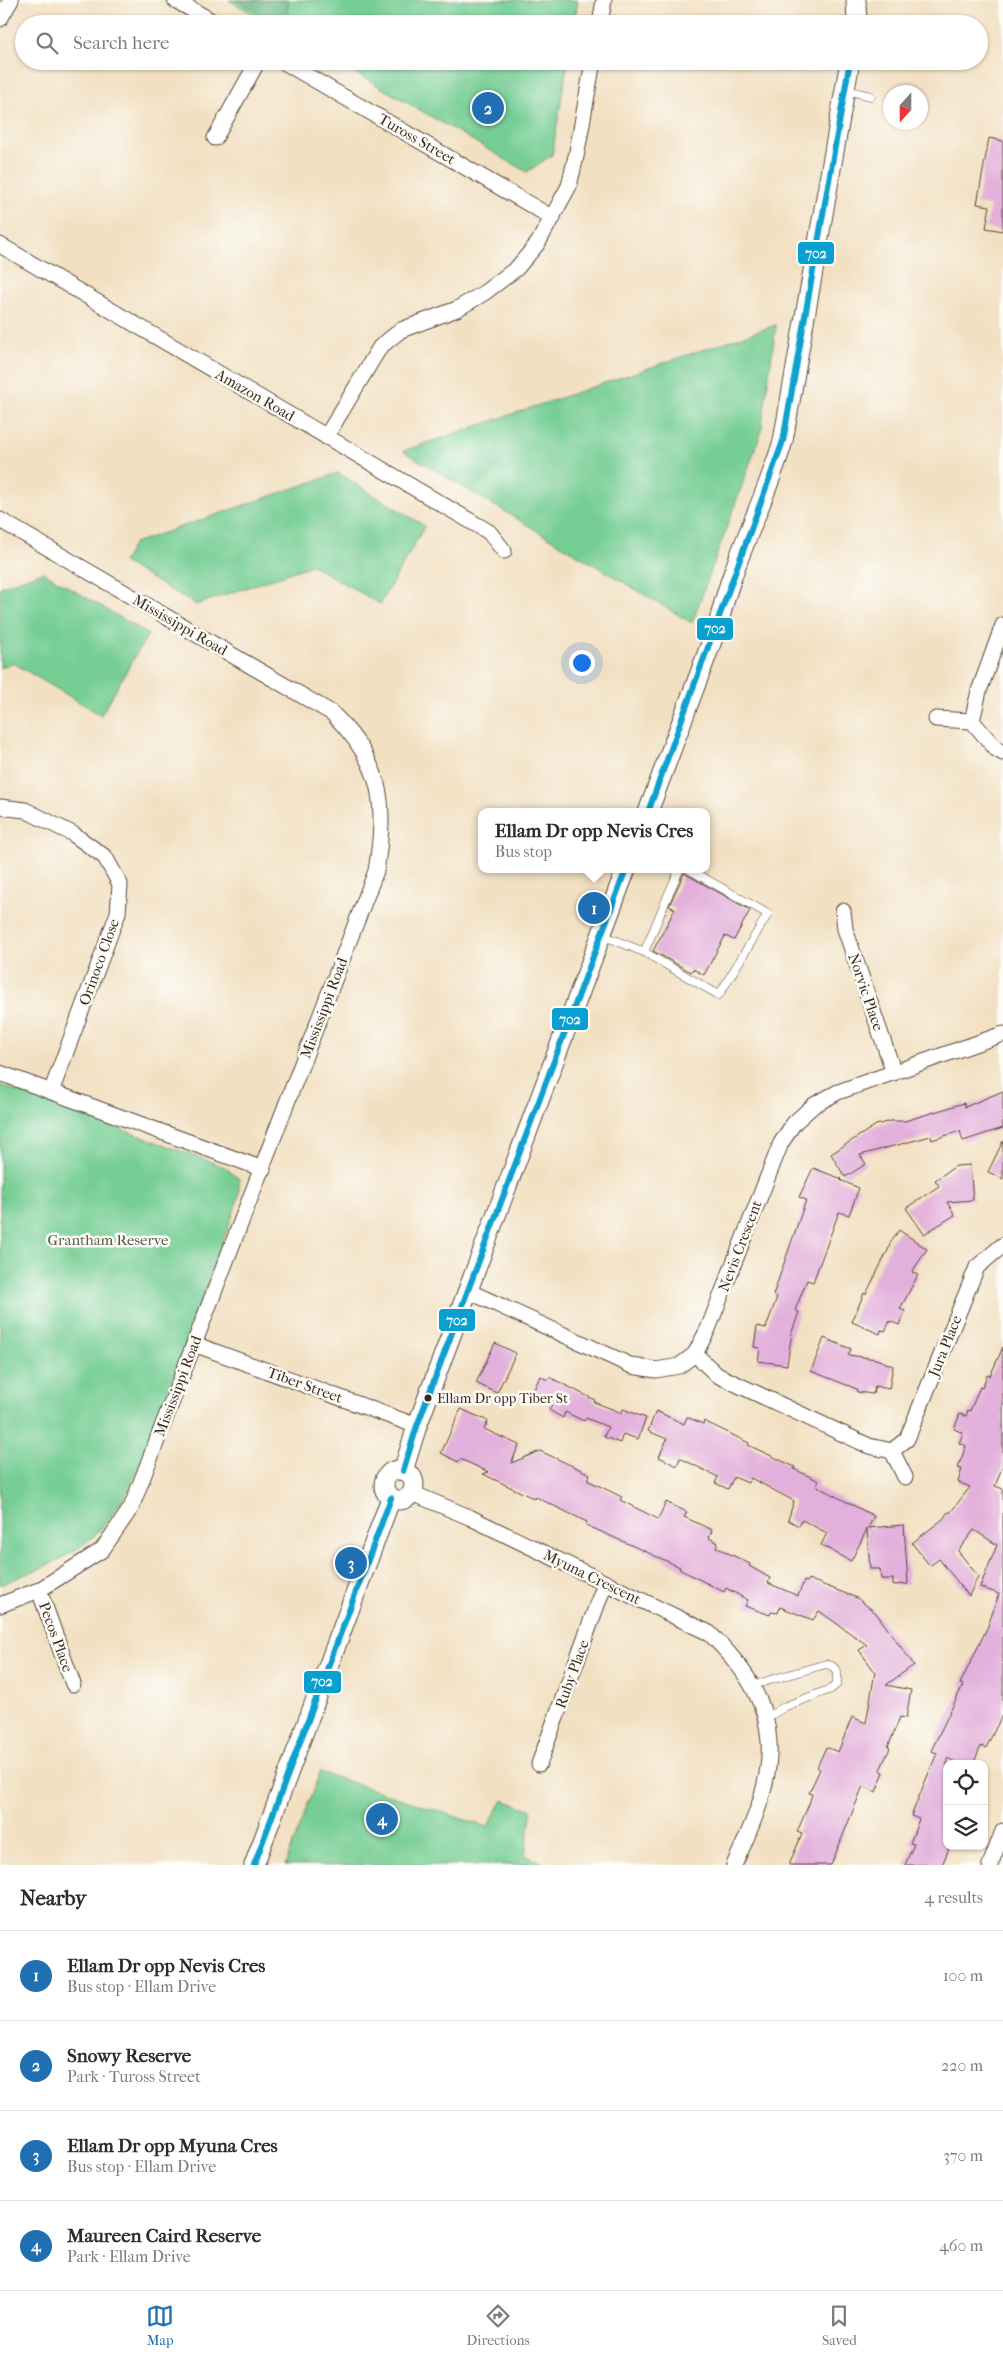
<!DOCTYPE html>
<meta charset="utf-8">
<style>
body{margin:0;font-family:"IM FELL French Canon",serif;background:#f7f7f7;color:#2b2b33}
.controls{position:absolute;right:15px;bottom:15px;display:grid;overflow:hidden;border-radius:10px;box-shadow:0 1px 4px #0004}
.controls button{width:45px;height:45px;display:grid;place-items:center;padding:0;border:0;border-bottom:1px solid #e1e1e2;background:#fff;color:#2b2b33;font:25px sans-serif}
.compass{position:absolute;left:883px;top:85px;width:45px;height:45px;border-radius:50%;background:#fff;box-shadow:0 1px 4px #0004;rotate:201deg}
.you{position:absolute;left:581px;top:662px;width:18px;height:18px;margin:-12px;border:4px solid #fff;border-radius:50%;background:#1a73e8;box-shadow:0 0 0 8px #1a73e833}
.badge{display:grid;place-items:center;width:32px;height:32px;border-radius:50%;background:#1f6fb2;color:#fff;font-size:16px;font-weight:700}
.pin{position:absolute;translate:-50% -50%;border:2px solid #fff;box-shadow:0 1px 5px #0006}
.popup{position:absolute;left:478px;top:808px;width:232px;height:65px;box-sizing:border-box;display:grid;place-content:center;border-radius:10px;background:#fff;filter:drop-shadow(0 1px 4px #0005);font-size:16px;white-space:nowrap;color:#7c7c81}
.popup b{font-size:19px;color:#2b2b33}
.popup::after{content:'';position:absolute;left:50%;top:100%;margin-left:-10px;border:10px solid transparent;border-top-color:#fff}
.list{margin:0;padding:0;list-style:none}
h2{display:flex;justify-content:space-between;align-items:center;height:65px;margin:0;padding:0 20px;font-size:21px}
h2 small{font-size:16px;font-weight:400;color:#7c7c81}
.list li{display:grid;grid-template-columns:32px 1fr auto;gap:15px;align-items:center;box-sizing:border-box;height:90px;padding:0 20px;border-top:1px solid #e1e1e2}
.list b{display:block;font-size:19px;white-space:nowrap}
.list p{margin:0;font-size:16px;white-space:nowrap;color:#7c7c81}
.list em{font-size:16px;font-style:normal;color:#7c7c81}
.icon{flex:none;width:28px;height:28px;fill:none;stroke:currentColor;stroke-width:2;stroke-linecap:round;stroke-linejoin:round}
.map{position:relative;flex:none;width:1003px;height:1865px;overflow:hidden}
.search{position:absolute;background:#fff;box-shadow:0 1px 4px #0004;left:15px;right:15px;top:15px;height:55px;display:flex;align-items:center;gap:12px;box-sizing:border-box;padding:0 18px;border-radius:28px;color:#7c7c81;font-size:19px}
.sheet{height:425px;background:#fff}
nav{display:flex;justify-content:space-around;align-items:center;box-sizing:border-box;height:70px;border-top:1px solid #e1e1e2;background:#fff;font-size:14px;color:#7c7c81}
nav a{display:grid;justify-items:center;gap:2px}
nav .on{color:#1f6fb2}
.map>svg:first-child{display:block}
.green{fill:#76ce94;stroke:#587c59}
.forest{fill:#60b17e;stroke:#4e6e4e}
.building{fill:#e3b0db}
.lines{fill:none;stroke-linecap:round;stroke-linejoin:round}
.service-casing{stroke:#564537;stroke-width:9}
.minor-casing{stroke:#564537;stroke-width:17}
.tertiary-casing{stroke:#564537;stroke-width:21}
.service{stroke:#fff;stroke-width:8}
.minor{stroke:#fff;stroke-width:15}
.tertiary{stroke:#fff;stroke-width:19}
.bus-1-casing{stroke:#fdfcf7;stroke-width:10}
.bus-1{stroke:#09a0d0;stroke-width:6}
.bus-dot{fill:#3b2a1e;stroke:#fdfcf7;stroke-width:2}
.labels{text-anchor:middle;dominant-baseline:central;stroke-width:5;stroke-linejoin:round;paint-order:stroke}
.bus-label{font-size:14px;fill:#3b2a1e;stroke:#fdfcf7;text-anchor:start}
.street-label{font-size:15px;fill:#3b2a1e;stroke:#fdfcf7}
.park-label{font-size:15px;fill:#4d5b41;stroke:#fdfcf7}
.line-badge{stroke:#fdfcf7;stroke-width:2}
.badge-label{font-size:14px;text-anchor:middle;font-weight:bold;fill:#fff}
</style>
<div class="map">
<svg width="1003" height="1865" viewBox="0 0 1003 1865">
<rect width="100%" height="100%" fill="#fdfcf7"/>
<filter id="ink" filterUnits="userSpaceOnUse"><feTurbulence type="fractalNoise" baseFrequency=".02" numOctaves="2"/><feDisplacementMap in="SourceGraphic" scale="10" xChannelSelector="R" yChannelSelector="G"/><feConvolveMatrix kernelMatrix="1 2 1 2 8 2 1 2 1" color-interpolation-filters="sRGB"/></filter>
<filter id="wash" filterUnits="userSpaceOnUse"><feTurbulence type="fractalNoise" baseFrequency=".0096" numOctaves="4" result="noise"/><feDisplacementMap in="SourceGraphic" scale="20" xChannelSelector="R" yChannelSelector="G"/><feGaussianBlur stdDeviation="1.12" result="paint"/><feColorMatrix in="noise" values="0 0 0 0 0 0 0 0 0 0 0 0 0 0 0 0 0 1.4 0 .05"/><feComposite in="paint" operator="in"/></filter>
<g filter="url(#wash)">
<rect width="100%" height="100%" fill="#f2e0c2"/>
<path class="green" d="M 229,0 L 578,0 L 574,24 L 270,24 Z
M 335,61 L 568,61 L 552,155 L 527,172 Z
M 776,325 L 761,433 L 692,623 L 403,451 Z
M 338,473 L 425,526 L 380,604 L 312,565 L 196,605 L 123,562 L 134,543 Z
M 43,572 L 148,634 L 101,715 L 13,663 L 0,668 L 0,587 Z
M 0,1085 L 225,1167 L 239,1179 L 239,1195 L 233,1214 L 144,1458 C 129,1490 112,1523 83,1545 C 58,1563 28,1573 0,1585 Z
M 320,1772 L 487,1827 L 503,1800 L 532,1810 L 525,1855 L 548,1865 L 285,1865 Z"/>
<path class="forest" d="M 236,0 L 289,0 L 285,24 L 277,24 Z"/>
<g id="blocks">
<path class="building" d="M 989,138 L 1003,141 L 1003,231 L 986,228 L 990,206 L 977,204 Z
M 684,873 L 750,910 L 734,940 L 725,936 L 704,975 L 693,969 L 691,972 L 653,951 L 675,909 L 669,906 Z
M 1003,1091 L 1003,1128 L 963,1141 L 960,1131 L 932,1140 L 931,1136 L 860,1155 L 866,1164 L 845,1177 L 831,1154 L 876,1125 L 890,1121 L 905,1121 L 964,1103 L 965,1107 Z
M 1003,1141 L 1003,1179 L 988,1172 Z
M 970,1165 L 973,1200 L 947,1202 L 955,1215 L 924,1234 L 906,1208 L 939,1186 L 935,1180 L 956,1166 Z
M 813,1168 L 842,1179 L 840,1180 L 859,1188 L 849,1215 L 839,1212 L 813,1282 L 807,1280 L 795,1310 L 799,1312 L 792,1332 L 787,1365 L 758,1361 L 760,1348 L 754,1347 L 757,1326 L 766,1328 L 777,1297 L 773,1295 L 806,1200 L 799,1197 Z
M 899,1230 L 927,1249 L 912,1272 L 918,1275 L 900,1309 L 905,1311 L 899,1325 L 890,1321 L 885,1331 L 881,1330 L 880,1334 L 852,1322 L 864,1293 L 866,1294 L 890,1246 L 889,1245 Z
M 824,1338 L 851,1349 L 848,1355 L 876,1359 L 893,1366 L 889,1389 L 875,1386 L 873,1394 L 857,1392 L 857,1389 L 811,1371 Z
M 495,1343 L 516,1353 L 497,1393 L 476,1383 Z
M 1003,1347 L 1003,1465 L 995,1486 L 1003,1489 L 1003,1713 L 986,1748 L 981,1746 L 973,1764 L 959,1764 L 947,1758 L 947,1846 L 950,1846 L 942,1865 L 905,1865 L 914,1844 L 910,1843 L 919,1819 L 911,1816 L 937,1753 L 931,1751 L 963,1685 L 960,1684 L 988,1626 L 999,1594 L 980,1587 L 997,1545 L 974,1530 L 958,1551 L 978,1576 L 969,1596 L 939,1559 L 930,1566 L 912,1543 L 943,1519 L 948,1512 L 950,1513 L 970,1487 L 958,1482 L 962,1469 L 958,1468 L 966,1446 L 959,1443 L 963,1433 L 954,1429 L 960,1414 L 966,1416 L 968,1410 L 970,1411 L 980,1387 L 982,1388 L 987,1375 L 990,1376 Z
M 540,1376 L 547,1380 L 549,1377 L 595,1400 L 594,1402 L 622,1413 L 623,1409 L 646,1418 L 638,1439 L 623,1434 L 620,1443 L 604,1437 L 608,1427 L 586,1418 L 584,1421 L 565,1412 L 563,1418 L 549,1410 L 552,1404 L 532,1394 Z
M 461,1409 L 488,1421 L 484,1429 L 519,1445 L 511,1463 L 540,1451 L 590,1474 L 587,1480 L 622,1497 L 620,1500 L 658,1519 L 666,1502 L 687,1512 L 684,1517 L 712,1530 L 709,1538 L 718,1543 L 716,1547 L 750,1564 L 749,1566 L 770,1578 L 768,1583 L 798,1596 L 804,1581 L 807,1582 L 808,1579 L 857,1598 L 876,1613 L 914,1665 L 886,1685 L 911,1690 L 906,1718 L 900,1717 L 888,1747 L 890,1748 L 880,1770 L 884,1772 L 876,1792 L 863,1786 L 831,1865 L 789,1865 L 802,1834 L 797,1832 L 809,1804 L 812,1794 L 809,1793 L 820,1769 L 817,1767 L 826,1747 L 838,1752 L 852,1717 L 866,1723 L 875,1672 L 859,1650 L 867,1645 L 819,1611 L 813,1620 L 780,1607 L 778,1613 L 771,1612 L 770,1615 L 745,1606 L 748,1600 L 726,1588 L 724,1592 L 679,1569 L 680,1567 L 586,1525 L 587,1522 L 536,1497 L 535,1499 L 483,1474 L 489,1472 L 460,1459 L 458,1462 L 441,1453 Z
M 656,1411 L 684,1424 L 687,1417 L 703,1424 L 704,1421 L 749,1443 L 748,1445 L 795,1467 L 794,1469 L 819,1481 L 816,1486 L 874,1516 L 868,1528 L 904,1525 L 908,1584 L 893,1585 L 893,1579 L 881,1579 L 880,1569 L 870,1569 L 867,1529 L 851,1561 L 821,1545 L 827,1533 L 802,1520 L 799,1526 L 788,1520 L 794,1501 L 751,1478 L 748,1483 L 734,1477 L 728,1489 L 715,1483 L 718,1477 L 680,1458 L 677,1466 L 659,1457 L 667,1439 L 648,1431 Z"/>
</g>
</g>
<g filter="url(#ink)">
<use href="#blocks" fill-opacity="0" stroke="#564537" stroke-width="1"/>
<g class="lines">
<defs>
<path id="service" d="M 846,90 L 871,96
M 602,935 L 644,952 L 719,995 L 768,914 L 688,869
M 644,952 C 657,924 666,897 680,869
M 753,1685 L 826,1664 L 832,1666 L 837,1671 L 837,1684 L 831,1689 L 786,1706 L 766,1718"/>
<path id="minor" d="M 175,0 L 217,24
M 0,19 L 11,0
M 600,24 L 604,0
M 282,61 L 553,218
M 215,138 L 258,61
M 0,245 L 489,532 L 504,551
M 326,437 L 380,347 L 401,330 L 457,309 L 484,293 L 517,268 L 538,243 L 569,186 L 577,152 L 593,61
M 0,520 L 332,713 C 383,764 387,802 376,871 L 131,1508 L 102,1550 L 39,1590 L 0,1605
M 1003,625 L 979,691 L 972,721 L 996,749 L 1003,753
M 936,719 L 972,721
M 0,807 L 25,810 L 73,834 L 105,857 L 120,884 L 118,913 L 51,1092
M 843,911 L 845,929 L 894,1073
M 0,1073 L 263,1169
M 468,1291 L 632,1366 L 656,1370 L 679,1366 L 695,1354 L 708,1329 L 781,1143 L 794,1123 L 814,1105 L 838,1092 L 1003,1034
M 194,1344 L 417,1426
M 695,1354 L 717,1375 L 869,1446 L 892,1451 L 905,1477
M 892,1451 L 907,1439 L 977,1267 L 1003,1245
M 412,1493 L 469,1517 L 709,1633 C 791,1711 779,1771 734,1865
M 39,1590 L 73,1684
M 539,1764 L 605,1583
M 990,1865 L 1003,1831"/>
<path id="tertiary" d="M 856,0 L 857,24
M 648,812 L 719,622 C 733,559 765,502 783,441 L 850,61
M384 1485a15 15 0 1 1 30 0a15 15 0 1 1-30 0Z
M 403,1471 L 417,1426 L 626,869
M 254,1865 L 391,1498"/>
</defs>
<use href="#service" class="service-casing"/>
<use href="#minor" class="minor-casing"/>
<use href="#tertiary" class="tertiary-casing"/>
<use href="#service" class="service"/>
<use href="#minor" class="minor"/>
<use href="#tertiary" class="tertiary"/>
<defs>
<path id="bus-1" d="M 648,812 L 783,441 L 850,61
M 403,1471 L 417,1426 L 626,869
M 254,1865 L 391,1498"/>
</defs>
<use href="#bus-1" class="bus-1-casing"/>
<use href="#bus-1" class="bus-1"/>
</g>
</g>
<circle class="bus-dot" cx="428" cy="1398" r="4.5"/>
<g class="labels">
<g class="bus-label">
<text x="437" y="1398">Ellam Dr opp Tiber St</text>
</g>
<g class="street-label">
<text transform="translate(417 139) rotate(30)">Tuross Street</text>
<text transform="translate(255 395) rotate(30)">Amazon Road</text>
<text transform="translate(180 625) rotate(30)">Mississippi Road</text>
<text transform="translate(99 962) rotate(-70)">Orinoco Close</text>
<text transform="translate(866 992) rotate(71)">Norvic Place</text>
<text transform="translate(324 1008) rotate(-69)">Mississippi Road</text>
<text transform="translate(740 1246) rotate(-69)">Nevis Crescent</text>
<text transform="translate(945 1346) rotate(-68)">Jura Place</text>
<text transform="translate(305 1385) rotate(20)">Tiber Street</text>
<text transform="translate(178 1386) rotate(-69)">Mississippi Road</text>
<text transform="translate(592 1577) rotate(26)">Myuna Crescent</text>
<text transform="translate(56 1637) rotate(70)">Pecos Place</text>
<text transform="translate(572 1674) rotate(-70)">Ruby Place</text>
</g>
<g class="park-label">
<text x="108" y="1240">Grantham Reserve</text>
</g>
</g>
<g class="line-badge">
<rect x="797" y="241" width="38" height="24" rx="5" fill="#09a0d0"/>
<rect x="696" y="617" width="38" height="24" rx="5" fill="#09a0d0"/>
<rect x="551" y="1007" width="38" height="24" rx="5" fill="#09a0d0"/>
<rect x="438" y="1308" width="38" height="24" rx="5" fill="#09a0d0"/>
<rect x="303" y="1670" width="39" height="24" rx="5" fill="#09a0d0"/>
</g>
<g class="badge-label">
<text x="816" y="258">702</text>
<text x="715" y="633">702</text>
<text x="570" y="1024">702</text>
<text x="457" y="1325">702</text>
<text x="322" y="1686">702</text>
</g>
</svg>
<div class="controls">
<button><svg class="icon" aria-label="locate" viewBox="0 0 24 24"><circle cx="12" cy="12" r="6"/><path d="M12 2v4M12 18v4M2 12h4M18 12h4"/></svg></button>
<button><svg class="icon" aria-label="layers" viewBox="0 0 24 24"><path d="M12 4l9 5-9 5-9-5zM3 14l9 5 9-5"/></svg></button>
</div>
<svg class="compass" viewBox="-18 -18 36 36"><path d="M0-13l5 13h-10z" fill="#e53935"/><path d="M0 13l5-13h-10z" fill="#7c7c81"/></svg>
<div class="you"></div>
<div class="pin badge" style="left:594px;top:908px">1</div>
<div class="popup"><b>Ellam Dr opp Nevis Cres</b>Bus stop</div>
<div class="pin badge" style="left:488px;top:108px">2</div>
<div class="pin badge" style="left:351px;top:1563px">3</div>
<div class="pin badge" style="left:382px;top:1819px">4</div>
<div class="search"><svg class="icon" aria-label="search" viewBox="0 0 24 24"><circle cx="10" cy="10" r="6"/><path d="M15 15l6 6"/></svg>Search here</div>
</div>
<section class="sheet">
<h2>Nearby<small>4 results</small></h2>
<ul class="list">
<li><span class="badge">1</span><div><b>Ellam Dr opp Nevis Cres</b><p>Bus stop · Ellam Drive</p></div><em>100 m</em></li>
<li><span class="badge">2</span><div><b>Snowy Reserve</b><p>Park · Tuross Street</p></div><em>220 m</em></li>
<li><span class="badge">3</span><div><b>Ellam Dr opp Myuna Cres</b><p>Bus stop · Ellam Drive</p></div><em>370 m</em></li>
<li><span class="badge">4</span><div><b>Maureen Caird Reserve</b><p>Park · Ellam Drive</p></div><em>460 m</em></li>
</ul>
</section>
<nav>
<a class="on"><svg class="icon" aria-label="map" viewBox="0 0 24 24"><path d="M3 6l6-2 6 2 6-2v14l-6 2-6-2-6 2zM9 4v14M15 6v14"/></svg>Map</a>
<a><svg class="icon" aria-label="directions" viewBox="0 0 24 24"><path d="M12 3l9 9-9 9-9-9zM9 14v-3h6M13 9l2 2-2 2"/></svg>Directions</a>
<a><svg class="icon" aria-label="saved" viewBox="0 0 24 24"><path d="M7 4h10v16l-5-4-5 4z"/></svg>Saved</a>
</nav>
